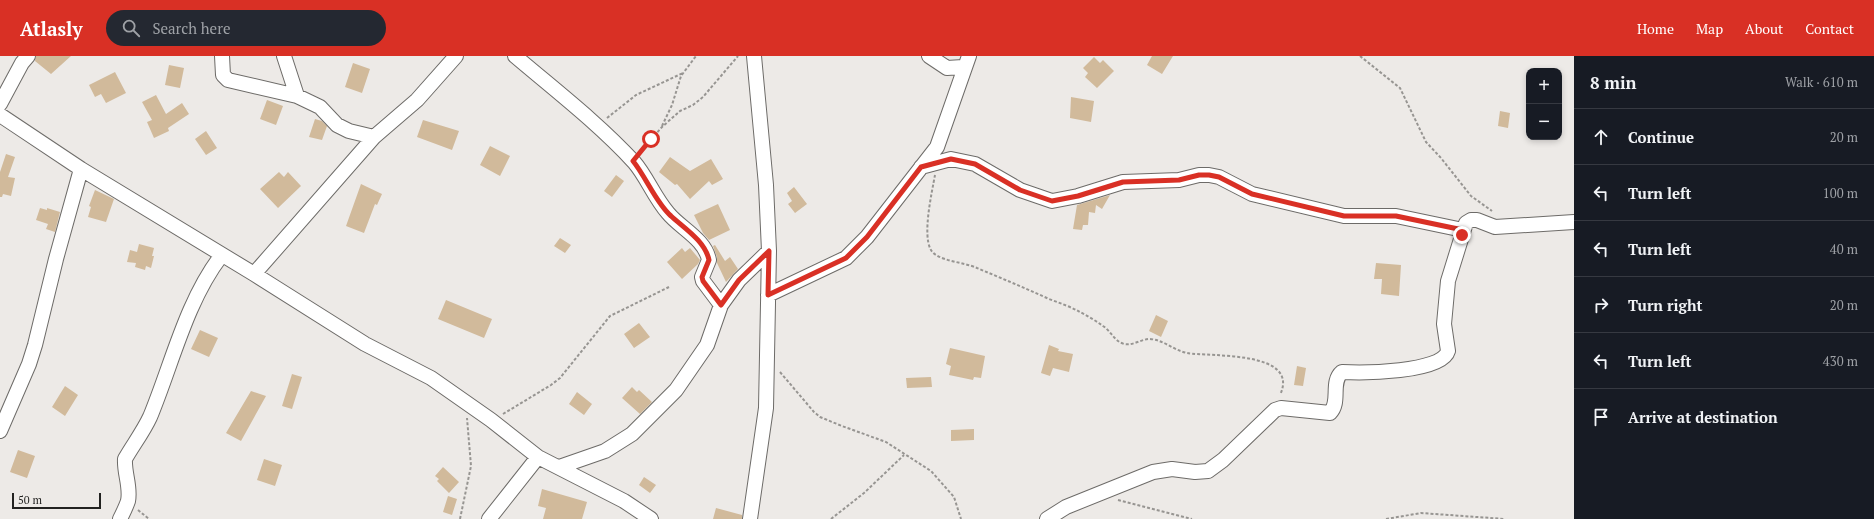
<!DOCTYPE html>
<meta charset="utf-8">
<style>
body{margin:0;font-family:"PT Serif",serif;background:#242831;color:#f1f3f6}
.controls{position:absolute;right:12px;top:12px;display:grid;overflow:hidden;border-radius:8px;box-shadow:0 2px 6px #0003}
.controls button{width:36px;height:36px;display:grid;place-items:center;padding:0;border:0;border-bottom:1px solid #363941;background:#171b24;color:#f1f3f6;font:20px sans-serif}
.scale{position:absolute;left:12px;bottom:10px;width:89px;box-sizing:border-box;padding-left:4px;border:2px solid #222220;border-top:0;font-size:11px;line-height:14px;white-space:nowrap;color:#222220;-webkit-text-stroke:3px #edeae7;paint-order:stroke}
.stop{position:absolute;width:12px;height:12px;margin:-9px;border:3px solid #d93025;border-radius:50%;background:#fff}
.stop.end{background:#d93025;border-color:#fff;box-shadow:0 1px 4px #0008}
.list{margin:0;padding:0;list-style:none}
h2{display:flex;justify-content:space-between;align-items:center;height:52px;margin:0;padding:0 16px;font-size:17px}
h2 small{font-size:13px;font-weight:400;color:#9ea1a6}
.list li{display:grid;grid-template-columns:26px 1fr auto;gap:12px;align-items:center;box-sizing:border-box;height:56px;padding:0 16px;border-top:1px solid #363941}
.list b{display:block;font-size:15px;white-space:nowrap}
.list em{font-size:13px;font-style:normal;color:#9ea1a6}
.icon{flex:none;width:22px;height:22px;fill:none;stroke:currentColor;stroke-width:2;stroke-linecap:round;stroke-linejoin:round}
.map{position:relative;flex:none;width:1574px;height:463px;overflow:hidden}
header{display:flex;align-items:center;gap:24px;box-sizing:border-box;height:56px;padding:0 20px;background:#d93025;color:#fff}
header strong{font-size:19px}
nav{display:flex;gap:22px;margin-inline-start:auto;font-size:14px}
.search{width:280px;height:36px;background:#242831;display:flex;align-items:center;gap:10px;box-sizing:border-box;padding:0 14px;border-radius:22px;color:#9ea1a6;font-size:15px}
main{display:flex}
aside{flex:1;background:#171b24}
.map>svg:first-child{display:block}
.building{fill:#d1ba9b}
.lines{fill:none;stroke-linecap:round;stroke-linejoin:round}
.minor-casing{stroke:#6d6b68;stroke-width:16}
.path{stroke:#979592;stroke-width:2;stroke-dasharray:3 2;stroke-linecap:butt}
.minor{stroke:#fff;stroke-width:14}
.route{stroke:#d93025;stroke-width:5}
</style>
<header>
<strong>Atlasly</strong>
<div class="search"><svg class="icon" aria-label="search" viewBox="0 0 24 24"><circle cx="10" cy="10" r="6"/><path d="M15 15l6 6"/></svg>Search here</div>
<nav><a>Home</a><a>Map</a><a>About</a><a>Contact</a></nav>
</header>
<main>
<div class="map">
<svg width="1574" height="463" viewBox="0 0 1574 463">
<rect width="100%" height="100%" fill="#edeae7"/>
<path class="building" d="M 36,0 L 71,0 L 51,18 L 35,5 Z
M 1152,0 L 1173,0 L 1162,18 L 1147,9 Z
M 1094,1 L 1100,7 L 1103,4 L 1114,15 L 1097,32 L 1085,21 L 1088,17 L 1083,12 Z
M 353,7 L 370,13 L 362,37 L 345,31 Z
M 169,9 L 184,12 L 180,32 L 165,29 Z
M 115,16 L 126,37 L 106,47 L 101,38 L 95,41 L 89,29 Z
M 156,39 L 166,58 L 182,47 L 189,58 L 168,72 L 169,75 L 154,82 L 147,66 L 152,64 L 142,46 Z
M 1071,41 L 1094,45 L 1091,66 L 1070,62 Z
M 267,44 L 283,50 L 276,69 L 260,63 Z
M 1500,55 L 1510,57 L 1508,72 L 1498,70 Z
M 315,63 L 322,65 L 327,70 L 322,84 L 309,81 Z
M 423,64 L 459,75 L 452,94 L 417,81 Z
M 206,75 L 217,92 L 206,99 L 195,83 Z
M 490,90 L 510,100 L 500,120 L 480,109 Z
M 6,98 L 15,101 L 8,121 L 15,122 L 11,140 L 3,138 L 2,141 L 0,141 L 0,116 Z
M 670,101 L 690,115 L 711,103 L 723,123 L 712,129 L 709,125 L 690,143 L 677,128 L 675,129 L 659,116 Z
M 279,116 L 284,121 L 288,116 L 301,130 L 278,152 L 260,133 Z
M 616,119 L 624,125 L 612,141 L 604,135 Z
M 361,128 L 382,138 L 377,149 L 375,148 L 364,177 L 346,170 Z
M 794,131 L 807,148 L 795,157 L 788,148 L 792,145 L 787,137 Z
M 95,134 L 114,143 L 106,166 L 88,161 L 91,151 L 89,150 Z
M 1110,139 L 1102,153 L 1096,149 L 1095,157 L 1089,156 L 1088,169 L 1083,169 L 1082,174 L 1073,173 L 1077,149 Z
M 718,148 L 730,174 L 709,184 L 703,177 L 694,159 Z
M 40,152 L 47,154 L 47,152 L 60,156 L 55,176 L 46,173 L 48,168 L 36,164 Z
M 560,182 L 571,189 L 565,197 L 554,190 Z
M 139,188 L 154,192 L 152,200 L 154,200 L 151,212 L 146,210 L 145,214 L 135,211 L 136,207 L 127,206 L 130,194 L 137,196 Z
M 715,189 L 725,205 L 730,201 L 738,213 L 726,226 L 717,207 L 717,201 L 713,190 Z
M 682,192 L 685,196 L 690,192 L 700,204 L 698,208 L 682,223 L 667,206 Z
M 1376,207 L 1401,209 L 1399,240 L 1381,238 L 1382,223 L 1374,223 Z
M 446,244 L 492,263 L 484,282 L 438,263 Z
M 1156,259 L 1168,265 L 1161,281 L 1149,275 Z
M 639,267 L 650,281 L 634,292 L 624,278 Z
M 200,274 L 218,282 L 209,301 L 191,293 Z
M 1049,289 L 1059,293 L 1058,295 L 1073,298 L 1069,316 L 1053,312 L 1050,320 L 1041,317 Z
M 950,292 L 985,300 L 981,322 L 974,321 L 973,324 L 949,319 L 951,310 L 946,308 Z
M 1297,310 L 1306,312 L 1303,330 L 1294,329 Z
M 292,318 L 302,321 L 292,353 L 282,350 Z
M 931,321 L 932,331 L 907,332 L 906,322 Z
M 65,330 L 78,339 L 65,360 L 52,351 Z
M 632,331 L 637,336 L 639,334 L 652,346 L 640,358 L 622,342 Z
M 251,335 L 266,340 L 241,385 L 226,377 Z
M 577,336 L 592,348 L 584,359 L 569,348 Z
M 974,373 L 974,384 L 951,385 L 951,374 Z
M 18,394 L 35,400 L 27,422 L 10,416 Z
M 264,403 L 282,409 L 275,430 L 257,424 Z
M 443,411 L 459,426 L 449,437 L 437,425 L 439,423 L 435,420 Z
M 644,421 L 656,429 L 650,437 L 639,429 Z
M 542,433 L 587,446 L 582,463 L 543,463 L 546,452 L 538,450 Z
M 448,440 L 457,443 L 452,459 L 443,456 Z
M 716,452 L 742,459 L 742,463 L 713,463 Z"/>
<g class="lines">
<defs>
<path id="minor" d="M 222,0 L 223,19 L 228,24 L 297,40 L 320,51 L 337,69 L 349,75 L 374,81
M 284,0 L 297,40
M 515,0 C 555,34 598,67 634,106 C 647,121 654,141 668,157 C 680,172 705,183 709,204 L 702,221 L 703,225 L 721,249
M 929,0 L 947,12 L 963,11
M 0,48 L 22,7 L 28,0
M 0,59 L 81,113 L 254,218 L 365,288 L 431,322 L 491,364 L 538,401 L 624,445 L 651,463
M 921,111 L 951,103 L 975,108 L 1020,134 L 1052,145 L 1078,140 L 1123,126 L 1179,124 L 1199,119 L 1209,119 L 1219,121 L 1252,138 L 1344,160 L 1396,160 L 1463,174
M 254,218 L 374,81 L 417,44 L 456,0
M 768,239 L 846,202 L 867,181 L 937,91 L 969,0
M 0,375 L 29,308 L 35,289 L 56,203 L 81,113
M 559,411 L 605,395 L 632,378 L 676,334 L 707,289 L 721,249 L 739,224 L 769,195
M 120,463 C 123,457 126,451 128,445 C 131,431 124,417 125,403 C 133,389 143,376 150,361 C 172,308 186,246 221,200
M 489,463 L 538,401
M 750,463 L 766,352 L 769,195 L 766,129 L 754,0
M 1047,463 L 1066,451 L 1153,416 L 1172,413 L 1195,416 L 1208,415 L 1223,404 L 1275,354 L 1281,352 L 1330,357 C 1341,346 1330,326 1342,316 C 1361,317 1442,317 1448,295 L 1444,268 L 1448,225 L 1466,167 L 1471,164 L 1477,164 L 1495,171 L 1574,166"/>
</defs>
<use href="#minor" class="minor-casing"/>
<path class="path" d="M 1360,0 L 1400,32 L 1426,86 L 1441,102 L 1471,140 L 1492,155
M 607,62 L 636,39 L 683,17
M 662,70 L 672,49 L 681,20 L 696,0
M 641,95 L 662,71 L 680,55 L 693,49 L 703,41 L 738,0
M 935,119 C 932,136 922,179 931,194 C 937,205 964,206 977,212 C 1001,222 1025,232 1049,243 C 1060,247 1071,251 1080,256 C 1088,260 1096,265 1103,270 C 1111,275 1114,285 1124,288 C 1133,290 1141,283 1150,283 C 1164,284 1173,294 1187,297 C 1209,301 1301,294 1280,339
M 780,316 L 814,356 L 820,361 L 842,370 L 886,386 L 931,415 L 954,441 L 961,463
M 503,358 L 551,329 L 560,322 L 610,260 L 669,231
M 1118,444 L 1192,463
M 138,454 L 149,463
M 460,463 L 471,410 L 467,362
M 831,463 L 864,437 L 904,399
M 1386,463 L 1421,457 L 1505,463"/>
<use href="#minor" class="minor"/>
</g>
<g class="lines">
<path class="route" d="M 651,83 L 633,105 C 646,121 656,147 671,160 C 684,172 705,185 709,204 L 702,221 L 703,225 L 721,249 L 739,224 L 769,195 L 768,239 L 846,202 L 867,181 L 921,111 L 951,103 L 975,108 L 1020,134 L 1052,145 L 1078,140 L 1123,126 L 1179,124 L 1199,119 L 1209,119 L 1219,121 L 1252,138 L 1344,160 L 1396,160 L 1463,174 L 1462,179"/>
</g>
</svg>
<div class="controls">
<button>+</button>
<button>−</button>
</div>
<div class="scale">50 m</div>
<div class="stop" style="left:651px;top:83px"></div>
<div class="stop end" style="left:1462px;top:179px"></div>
</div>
<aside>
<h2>8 min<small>Walk · 610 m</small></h2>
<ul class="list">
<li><svg class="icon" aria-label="ahead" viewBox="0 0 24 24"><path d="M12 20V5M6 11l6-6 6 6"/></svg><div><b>Continue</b></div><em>20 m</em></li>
<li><svg class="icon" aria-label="left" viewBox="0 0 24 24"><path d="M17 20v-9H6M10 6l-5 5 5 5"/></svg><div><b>Turn left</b></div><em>100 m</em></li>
<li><svg class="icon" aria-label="left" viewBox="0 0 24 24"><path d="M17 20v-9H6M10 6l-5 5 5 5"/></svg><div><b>Turn left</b></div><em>40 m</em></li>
<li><svg class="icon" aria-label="right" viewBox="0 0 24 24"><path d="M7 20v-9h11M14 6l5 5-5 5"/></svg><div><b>Turn right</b></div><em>20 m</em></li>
<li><svg class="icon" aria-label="left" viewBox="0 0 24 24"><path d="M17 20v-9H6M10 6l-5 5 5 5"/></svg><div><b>Turn left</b></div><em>430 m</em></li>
<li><svg class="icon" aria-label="arrive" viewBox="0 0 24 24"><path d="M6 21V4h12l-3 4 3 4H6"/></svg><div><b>Arrive at destination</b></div></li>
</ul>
</aside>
</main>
